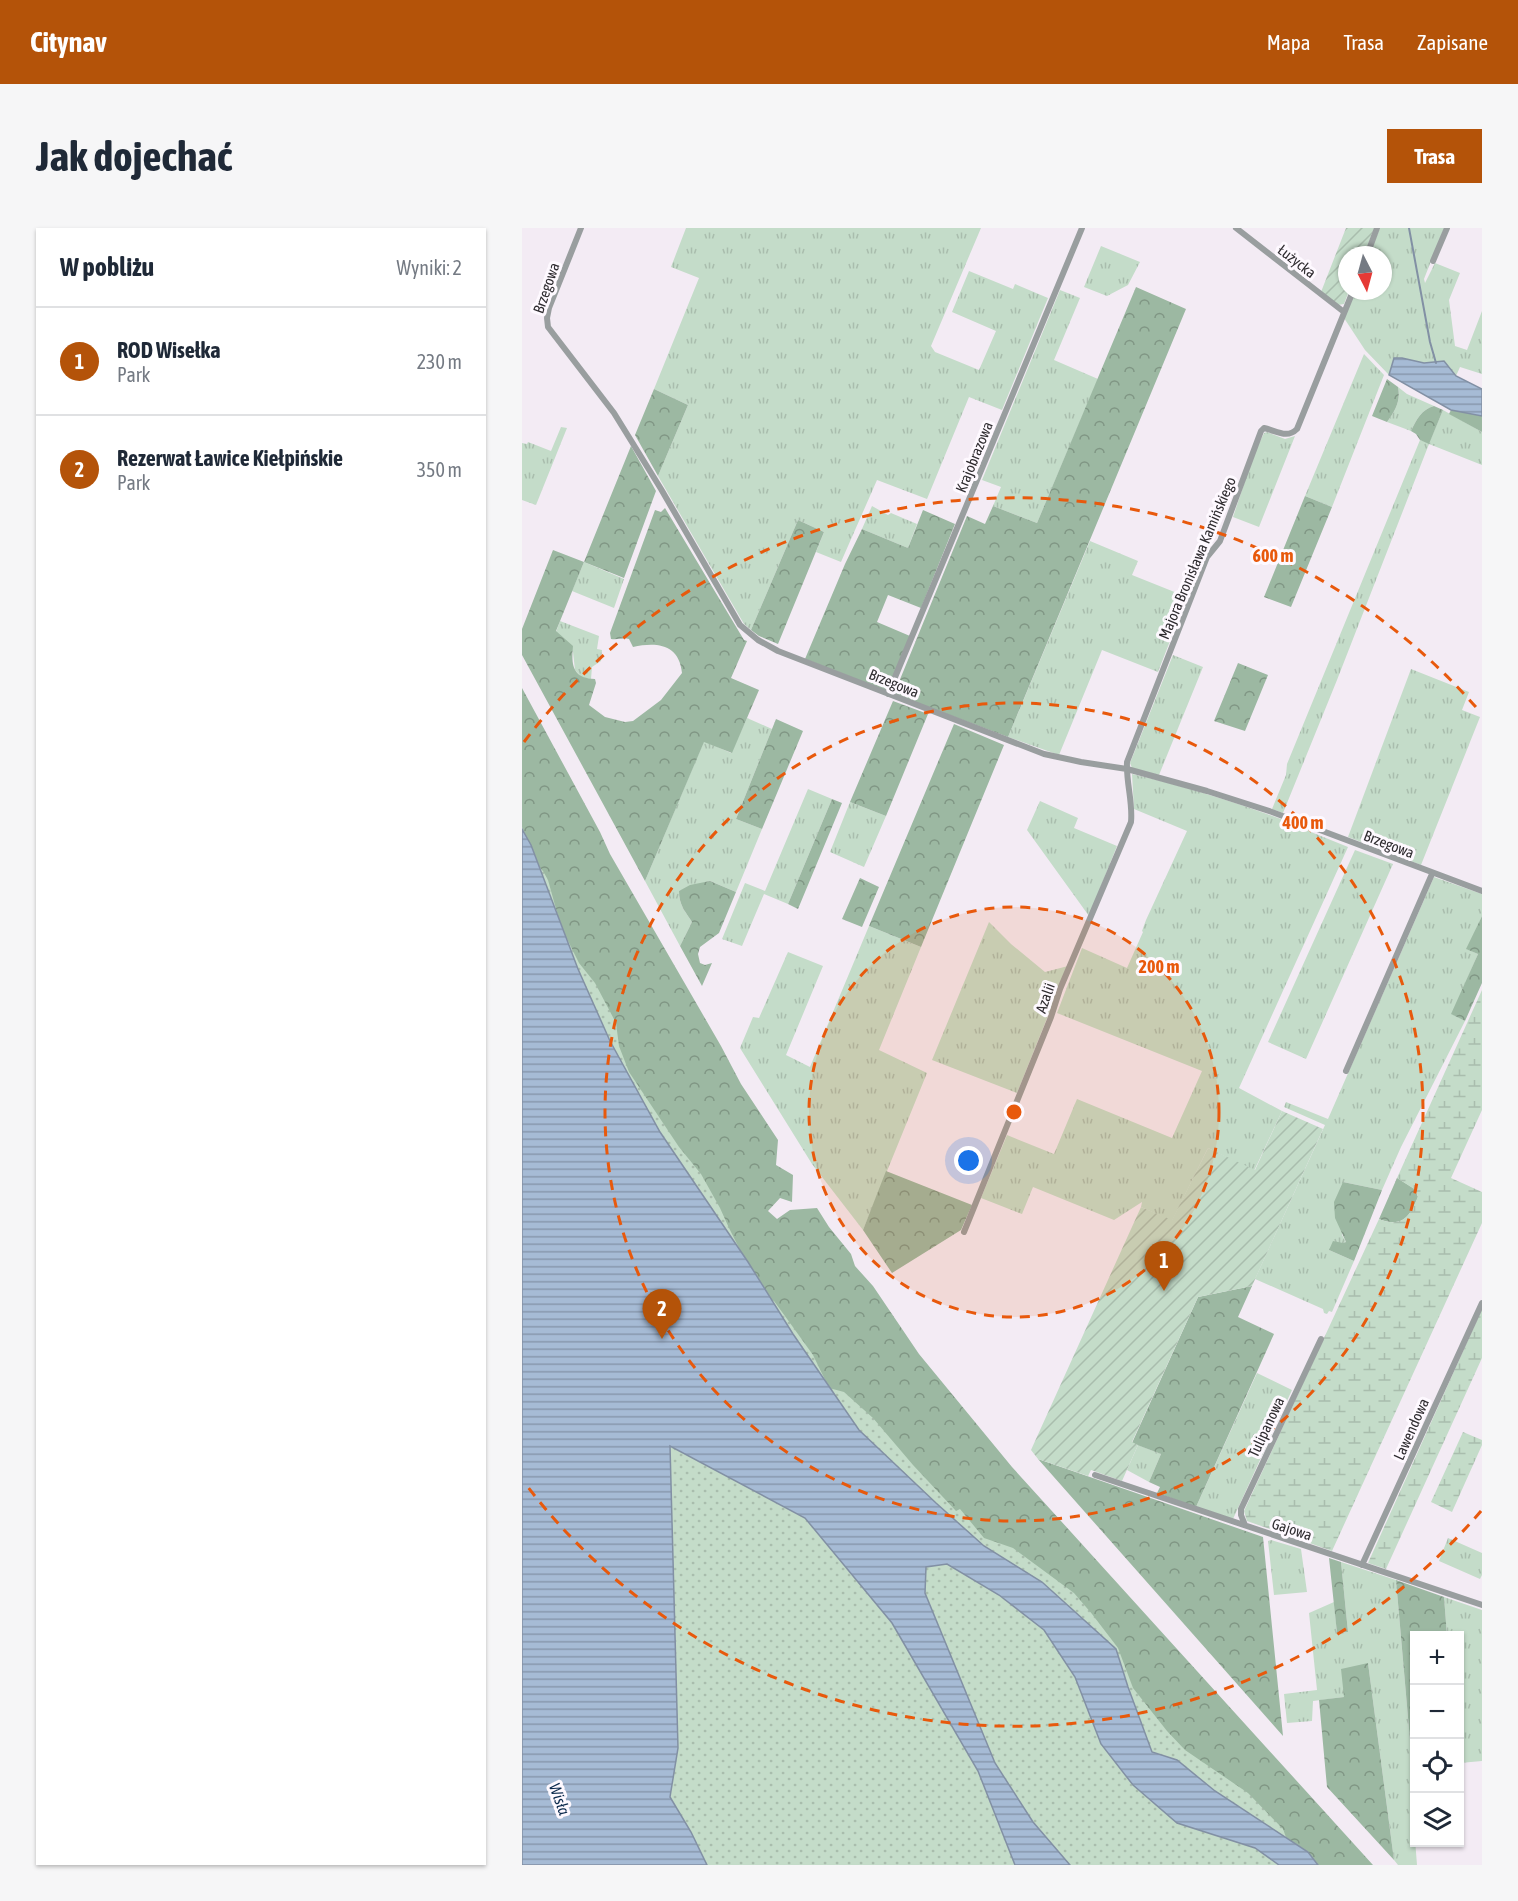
<!DOCTYPE html>
<html lang="pl">
<meta charset="utf-8">
<style>
body{margin:0;font-family:"Asap Condensed",sans-serif;background:#f6f6f7;color:#1f2937}
.controls{position:absolute;right:18px;bottom:18px;display:grid;overflow:hidden;border-radius:0px;box-shadow:0 2px 4px #0004}
.controls button{width:54px;height:54px;display:grid;place-items:center;padding:0;border:0;border-bottom:2px solid #e0e1e3;background:#fff;color:#1f2937;font:30px sans-serif}
.compass{position:absolute;left:816px;top:18px;width:54px;height:54px;border-radius:50%;background:#fff;box-shadow:0 2px 4px #0004;rotate:174deg}
.you{position:absolute;left:447px;top:933px;width:21px;height:21px;margin:-15px;border:4px solid #fff;border-radius:50%;background:#1a73e8;box-shadow:0 0 0 9px #1a73e833}
.badge{display:grid;place-items:center;width:39px;height:39px;border-radius:50%;background:#b45309;color:#fff;font-size:20px;font-weight:700}
.pin{position:absolute;translate:-50% -50px;filter:drop-shadow(0 2px 3px #0008)}
.pin::after{content:'';position:absolute;top:32px;width:21px;height:18px;background:inherit;clip-path:polygon(0 0,100% 0,50% 100%)}
.list{margin:0;padding:0;list-style:none}
h2{display:flex;justify-content:space-between;align-items:center;height:78px;margin:0;padding:0 24px;font-size:26px}
h2 small{font-size:20px;font-weight:400;color:#747a83}
.list li{display:grid;grid-template-columns:39px 1fr auto;gap:18px;align-items:center;box-sizing:border-box;height:108px;padding:0 24px;border-top:2px solid #e0e1e3}
.list b{display:block;font-size:22px;white-space:nowrap}
.list p{margin:0;font-size:20px;white-space:nowrap;color:#747a83}
.list em{font-size:20px;font-style:normal;color:#747a83}
.icon{flex:none;width:33px;height:33px;fill:none;stroke:currentColor;stroke-width:2;stroke-linecap:round;stroke-linejoin:round}
.map{position:relative;flex:none;width:960px;height:1637px;overflow:hidden;border-radius:0px}
header{display:flex;align-items:center;gap:36px;box-sizing:border-box;height:84px;padding:0 30px;background:#b45309;color:#fff}
header strong{font-size:28px}
nav{display:flex;gap:33px;margin-inline-start:auto;font-size:21px}
.intro{display:flex;align-items:center;justify-content:space-between;box-sizing:border-box;height:144px;padding:0 36px}
h1{margin:0;font-size:42px}
.button{padding:15px 27px;border-radius:0px;background:#b45309;color:#fff;font-size:21px;font-weight:700}
main{display:flex;gap:36px;padding:0 36px}
aside{flex:1;background:#fff;border-radius:0px;box-shadow:0 2px 4px #0004}
.map>svg:first-child{display:block}
.grass{fill:url(#grass-tufts)}
.forest{fill:url(#forest-crowns)}
.wetland{fill:url(#wetland-marsh)}
.park{fill:url(#park-dots)}
.garden{fill:url(#garden-furrows)}
.water{fill:url(#water-rules);stroke:#8290a4;stroke-width:1.5}
.lines{fill:none;stroke-linecap:round;stroke-linejoin:round}
.stream{stroke:#8290a4;stroke-width:2}
.minor{stroke:#999e9f;stroke-width:6}
.ring{fill:none;stroke:#e8590c;stroke-width:3;stroke-dasharray:10 8}
.labels{text-anchor:middle;dominant-baseline:central;stroke-width:6;stroke-linejoin:round;paint-order:stroke}
.street-label{font-size:15px;fill:#2f2c30;stroke:#fef9ff}
.water-label{font-size:16px;font-style:italic;fill:#0a294c;stroke:#fef9ff}
.centre{fill:#e8590c;stroke:#fef9ff;stroke-width:3}
.ring-label{font-size:18px;text-anchor:middle;font-weight:bold;fill:#e8590c;stroke:#fef9ff;stroke-width:6;stroke-linejoin:round;paint-order:stroke}
</style>
<header>
<strong>Citynav</strong>
<nav><a>Mapa</a><a>Trasa</a><a>Zapisane</a></nav>
</header>
<div class="intro"><h1>Jak dojechać</h1><a class="button">Trasa</a></div>
<main>
<aside>
<h2>W pobliżu<small>Wyniki: 2</small></h2>
<ul class="list">
<li><span class="badge">1</span><div><b>ROD Wisełka</b><p>Park</p></div><em>230 m</em></li>
<li><span class="badge">2</span><div><b>Rezerwat Ławice Kiełpińskie</b><p>Park</p></div><em>350 m</em></li>
</ul>
</aside>
<div class="map">
<svg width="960" height="1637" viewBox="0 0 960 1637">
<defs>
<pattern id="grass-tufts" width="24" height="20" patternUnits="userSpaceOnUse" patternTransform="scale(1.5)"><rect width="24" height="20" fill="#c4dcc9"/><path d="M3 7l-1-3M5 7V3M7 7l1-3M15 17l-1-3M17 17v-4M19 17l1-3" fill="none" stroke="#a9bdad"/></pattern>
<pattern id="forest-crowns" width="20" height="18" patternUnits="userSpaceOnUse" patternTransform="scale(1.5)"><rect width="20" height="18" fill="#9cb8a2"/><path d="M2 6a3 3 0 1 1 6 0M12 15a3 3 0 1 1 6 0" fill="none" stroke="#809684"/></pattern>
<pattern id="wetland-marsh" width="20" height="14" patternUnits="userSpaceOnUse" patternTransform="scale(1.5)"><rect width="20" height="14" fill="#c4dcc9"/><path d="M1 5h8M5 5V1M11 12h8M15 12V8" fill="none" stroke="#a9bdad"/></pattern>
<pattern id="park-dots" width="8" height="8" patternUnits="userSpaceOnUse" patternTransform="scale(1.5)"><rect width="8" height="8" fill="#c4dcc9"/><path d="M2 2h.1M6 6h.1" fill="none" stroke="#a9bdad" stroke-width="1.8" stroke-linecap="round"/></pattern>
<pattern id="garden-furrows" width="10" height="10" patternUnits="userSpaceOnUse" patternTransform="scale(1.5)"><rect width="10" height="10" fill="#c4dcc9"/><path d="M-1 1l2-2M0 10L10 0M9 11l2-2" fill="none" stroke="#a9bdad"/></pattern>
<pattern id="water-rules" width="6" height="5" patternUnits="userSpaceOnUse" patternTransform="scale(1.5)"><rect width="6" height="5" fill="#a6bbd5"/><path d="M0 2.5h6" fill="none" stroke="#8898ad"/></pattern>
</defs>
<rect width="100%" height="100%" fill="#f3ebf4"/>
<path class="grass" d="M 164,0 L 459,0 L 409,118 L 413,124 L 457,142 L 474,103 L 430,84 L 447,43 L 491,61 L 493,56 L 526,70 L 480,182 L 447,169 L 405,271 L 355,252 L 319,334 L 294,324 L 302,304 L 276,292 L 229,402 L 222,396 L 136,248 L 166,177 L 132,161 L 177,50 L 149,39 Z
M 858,0 L 922,0 L 902,51 L 903,55 L 913,35 L 938,45 L 927,72 L 933,118 L 945,122 L 960,83 L 960,146 L 938,139 L 934,148 L 922,133 L 902,135 L 872,131 L 867,147 L 843,122 L 822,90 L 832,63 L 861,63 L 861,27 L 847,27 Z
M 579,18 L 618,34 L 606,57 L 585,68 L 562,59 Z
M 538,62 L 558,70 L 532,132 L 576,151 L 515,295 L 471,278 L 479,259 L 460,252 Z
M 842,126 L 862,147 L 810,279 L 783,268 Z
M 876,159 L 885,166 L 912,178 C 900,181 894,192 889,203 L 865,194 C 873,183 879,173 876,159 Z
M 921,182 L 960,204 L 960,237 L 907,216 L 815,452 L 761,585 L 750,581 L 764,547 L 765,536 L 898,212 L 907,215 Z
M 39,199 L 45,200 L 14,277 L 0,272 L 0,215 L 5,216 L 6,214 L 29,223 Z
M 745,204 L 763,211 L 773,208 L 737,299 L 711,289 L 732,226 L 742,205 Z
M 350,278 L 366,287 L 369,285 L 395,296 L 386,320 L 340,301 Z
M 568,313 L 616,333 L 610,347 L 665,369 L 636,444 L 580,422 L 537,527 L 486,509 Z
M 62,334 L 102,351 L 92,380 L 50,363 Z
M 38,393 L 77,408 L 75,421 L 80,422 L 79,433 L 70,439 L 69,451 L 60,450 L 53,442 L 51,424 L 34,404 Z
M 651,427 L 681,439 L 637,547 L 610,540 L 608,535 Z
M 889,441 L 947,464 L 940,482 L 958,489 L 899,637 L 826,609 Z
M 225,490 L 250,501 L 214,591 L 240,601 L 214,664 L 188,653 L 157,663 C 157,677 163,683 170,694 L 158,718 L 123,653 L 182,513 L 209,525 Z
M 610,546 C 671,560 731,580 789,602 L 789,604 L 826,619 L 717,860 L 760,883 L 732,943 L 686,920 L 650,993 L 619,979 L 620,974 L 592,992 L 511,959 L 500,986 L 459,970 L 485,907 L 532,926 L 555,871 L 650,910 L 680,843 L 535,785 L 560,720 L 605,740 L 621,704 L 620,703 L 624,692 L 665,603 L 612,581 Z
M 286,561 L 310,571 L 266,676 L 242,666 L 220,718 L 200,711 L 223,655 L 243,663 Z
M 518,573 L 556,590 L 552,600 L 595,618 L 567,688 L 505,602 Z
M 328,574 L 364,588 L 342,639 L 308,624 Z
M 833,622 L 871,636 L 784,831 L 746,814 Z
M 912,649 L 960,666 L 960,688 L 945,721 L 956,726 L 930,786 L 943,793 L 879,919 L 860,962 L 821,954 L 820,1007 L 824,1014 L 807,1022 L 832,1033 L 810,1084 L 807,1083 L 805,1086 L 802,1085 L 801,1081 L 733,1051 L 803,897 L 762,879 L 764,874 L 806,891 Z
M 467,694 L 489,716 L 523,744 L 546,738 L 495,865 L 410,832 Z
M 347,698 L 399,719 L 357,822 L 405,845 L 341,1002 L 290,936 L 218,820 L 231,789 L 237,790 L 266,724 L 301,738 L 264,827 L 288,839 Z
M 735,1145 L 770,1162 L 711,1291 L 674,1279 Z
M 616,1217 L 639,1226 L 627,1254 L 605,1242 Z
M 926,1310 L 960,1325 L 960,1347 L 958,1351 L 917,1333 Z
M 749,1312 L 779,1321 L 785,1364 L 752,1367 L 746,1313 Z
M 819,1334 L 874,1352 L 892,1558 L 889,1559 L 895,1637 L 876,1637 L 872,1632 L 846,1435 L 822,1469 L 791,1473 L 790,1493 L 765,1495 L 762,1466 L 795,1462 L 787,1385 L 812,1374 L 815,1405 L 826,1404 Z
M 922,1369 L 960,1382 L 960,1533 L 938,1535 L 938,1408 L 925,1407 Z"/>
<path class="forest" d="M 614,59 L 664,81 L 486,509 L 372,466 L 445,288 L 463,296 L 471,278 L 515,295 Z
M 865,151 L 876,159 C 879,173 873,183 865,194 L 850,188 Z
M 132,161 L 166,177 L 136,248 L 113,207 Z
M 912,178 L 921,182 L 907,216 L 898,212 L 894,206 L 889,203 C 894,192 900,181 912,178 Z
M 929,182 L 960,188 L 960,204 L 927,186 Z
M 109,218 L 134,263 L 102,350 L 62,334 L 34,403 L 51,418 C 49,438 51,450 73,451 L 74,455 L 67,477 L 83,489 L 103,494 L 111,493 L 139,472 L 160,445 C 157,416 135,414 111,419 L 107,411 C 101,409 97,412 89,411 L 88,405 L 133,282 L 139,284 L 143,280 L 222,412 L 225,413 L 209,450 L 237,462 L 210,525 L 182,514 L 123,653 L 0,427 L 0,401 L 31,322 L 62,334 Z
M 783,268 L 810,279 L 769,379 L 742,369 Z
M 401,282 L 433,296 L 399,380 L 366,367 L 355,394 L 388,408 L 365,463 L 283,431 L 323,336 L 340,301 L 386,320 Z
M 276,292 L 302,304 L 256,416 L 237,408 L 229,402 Z
M 716,435 L 746,447 L 723,503 L 692,493 Z
M 0,460 L 78,604 L 88,626 L 199,818 L 219,856 L 256,912 L 254,937 L 271,947 L 270,974 L 258,970 L 246,983 L 255,991 L 268,982 L 295,980 L 307,999 L 329,1026 L 333,1038 L 351,1058 L 397,1126 L 490,1239 L 851,1637 L 796,1637 L 786,1624 L 693,1563 L 462,1318 L 337,1202 L 271,1106 L 226,1034 L 138,904 L 88,813 L 56,741 L 9,617 L 0,601 Z
M 371,473 L 406,486 L 364,588 L 328,574 Z
M 254,491 L 281,503 L 240,601 L 214,591 Z
M 432,496 L 482,517 L 399,719 L 347,698 Z
M 310,571 L 320,575 L 276,681 L 266,676 Z
M 338,650 L 357,659 L 340,699 L 320,691 Z
M 188,653 L 214,664 L 197,705 L 178,719 L 176,726 L 178,735 L 183,737 L 190,735 L 180,758 L 158,718 L 170,694 C 163,683 157,677 157,663 L 168,657 Z
M 960,688 L 960,755 L 943,793 L 929,786 L 956,726 L 944,721 Z
M 364,943 L 450,977 L 439,1002 L 370,1045 L 341,1002 Z
M 875,950 L 893,961 L 896,969 C 888,989 880,1000 857,991 Z
M 821,954 L 860,962 L 832,1033 L 807,1022 L 811,1013 L 821,1015 L 824,1014 L 813,990 L 812,974 Z
M 730,1058 L 716,1089 L 752,1106 L 674,1279 L 635,1265 L 638,1259 L 627,1254 L 639,1226 L 610,1215 L 676,1069 Z
M 516,1231 L 741,1309 L 761,1508 Z
M 807,1330 L 819,1334 L 826,1404 L 815,1405 Z
M 874,1352 L 922,1369 L 925,1407 L 892,1408 L 892,1558 Z
M 846,1435 L 872,1632 L 805,1559 L 797,1472 L 822,1469 L 819,1441 Z"/>
<path class="wetland" d="M 960,762 L 960,882 L 929,950 L 960,964 L 960,995 L 810,1323 L 725,1293 L 722,1283 L 857,991 C 880,1000 888,989 896,968 L 892,961 L 875,950 Z
M 960,1081 L 960,1130 L 864,1341 L 846,1335 Z
M 941,1204 L 960,1212 L 960,1217 L 930,1284 L 909,1274 Z"/>
<path class="park" d="M 0,599 L 14,636 L 21,643 L 26,652 L 39,699 L 57,735 L 73,755 L 94,795 L 97,818 L 107,844 L 157,919 L 179,946 L 198,980 L 207,1000 L 242,1070 L 252,1073 L 268,1095 L 291,1127 L 307,1160 L 322,1164 L 351,1190 L 391,1237 L 434,1283 L 438,1281 L 462,1310 L 491,1320 L 552,1365 L 570,1386 L 596,1420 L 611,1460 L 645,1503 L 663,1522 L 726,1565 L 761,1601 L 774,1637 L 0,1637 Z"/>
<path class="garden" d="M 824,0 L 852,0 L 842,27 L 825,27 L 825,63 L 827,63 L 822,76 L 816,77 L 799,64 Z
M 760,883 L 801,901 L 730,1058 L 676,1069 L 610,1214 L 616,1217 L 600,1253 L 569,1242 L 566,1248 L 516,1231 L 509,1222 L 619,979 L 650,992 L 686,920 L 733,942 Z"/>
<path class="water" d="M 872,130 L 880,130 L 902,135 L 922,133 L 934,148 L 960,161 L 960,188 L 929,182 L 867,147 Z
M 0,601 L 9,617 L 56,741 L 88,813 L 138,904 L 226,1034 L 271,1106 L 337,1202 L 414,1275 L 462,1318 L 520,1354 L 594,1421 L 606,1459 L 630,1524 L 655,1532 L 693,1563 L 786,1624 L 796,1637 L 757,1637 L 733,1620 L 655,1595 L 611,1557 L 579,1516 L 553,1449 L 522,1402 L 477,1367 L 425,1336 L 404,1339 L 403,1365 L 473,1535 L 511,1594 L 548,1637 L 493,1637 L 456,1543 L 370,1395 L 283,1290 L 148,1218 L 156,1520 L 148,1569 L 169,1604 L 185,1637 L 0,1637 Z"/>
<g class="lines">
<path class="stream" d="M 887,0 L 908,114 L 914,135"/>
<path class="minor" d="M 59,0 L 27,80 L 25,90 L 26,99 L 92,185 L 139,261 L 218,397 L 236,412 L 256,423 L 522,526 L 559,534 L 605,541 L 685,563 L 750,584 L 960,663
M 714,0 L 822,84
M 845,27 L 855,0
M 911,33 L 925,0
M 366,466 L 560,0
M 824,843 L 910,646
M 442,1004 L 529,789 L 538,761 L 609,594 C 611,574 604,555 605,534 L 685,329 L 698,313 L 739,203 L 742,200 C 755,203 765,211 775,201 L 831,63
M 573,1247 L 960,1377
M 723,1297 L 719,1287 L 719,1281 L 799,1111
M 840,1337 L 960,1075"/>
</g>
<circle cx="492" cy="884" r="205" fill="#e8590c" fill-opacity=".12"/>
<g class="ring">
<circle cx="492" cy="884" r="205"/>
<circle cx="492" cy="884" r="409"/>
<path d="M959 1283A614 614 0 0 1 2 1254M2 514A614 614 0 0 1 959 485"/>
</g>
<g class="labels">
<g class="street-label">
<text transform="translate(775 33) rotate(38)">Łużycka</text>
<text transform="translate(24 60) rotate(-71)">Brzegowa</text>
<text transform="translate(452 229) rotate(-68)">Krajobrazowa</text>
<text transform="translate(675 330) rotate(-67)">Majora Bronisława Kamińskiego</text>
<text transform="translate(372 455) rotate(22)">Brzegowa</text>
<text transform="translate(867 616) rotate(21)">Brzegowa</text>
<text transform="translate(523 770) rotate(-71)">Azalii</text>
<text transform="translate(744 1199) rotate(-65)">Tulipanowa</text>
<text transform="translate(889 1201) rotate(-66)">Lawendowa</text>
<text transform="translate(770 1301) rotate(18)">Gajowa</text>
</g>
<g class="water-label">
<text transform="translate(38 1571) rotate(70)">Wisła</text>
</g>
</g>
<circle cx="492" cy="884" r="9" class="centre"/>
<g class="ring-label">
<text x="751" y="334">600 m</text>
<text x="781" y="601">400 m</text>
<text x="637" y="745">200 m</text>
</g>
</svg>
<div class="controls">
<button>+</button>
<button>−</button>
<button><svg class="icon" aria-label="locate" viewBox="0 0 24 24"><circle cx="12" cy="12" r="6"/><path d="M12 2v4M12 18v4M2 12h4M18 12h4"/></svg></button>
<button><svg class="icon" aria-label="layers" viewBox="0 0 24 24"><path d="M12 4l9 5-9 5-9-5zM3 14l9 5 9-5"/></svg></button>
</div>
<svg class="compass" viewBox="-18 -18 36 36"><path d="M0-13l5 13h-10z" fill="#e53935"/><path d="M0 13l5-13h-10z" fill="#747a83"/></svg>
<div class="you"></div>
<div class="pin badge" style="left:642px;top:1063px">1</div>
<div class="pin badge" style="left:140px;top:1111px">2</div>
</div>
</main>
